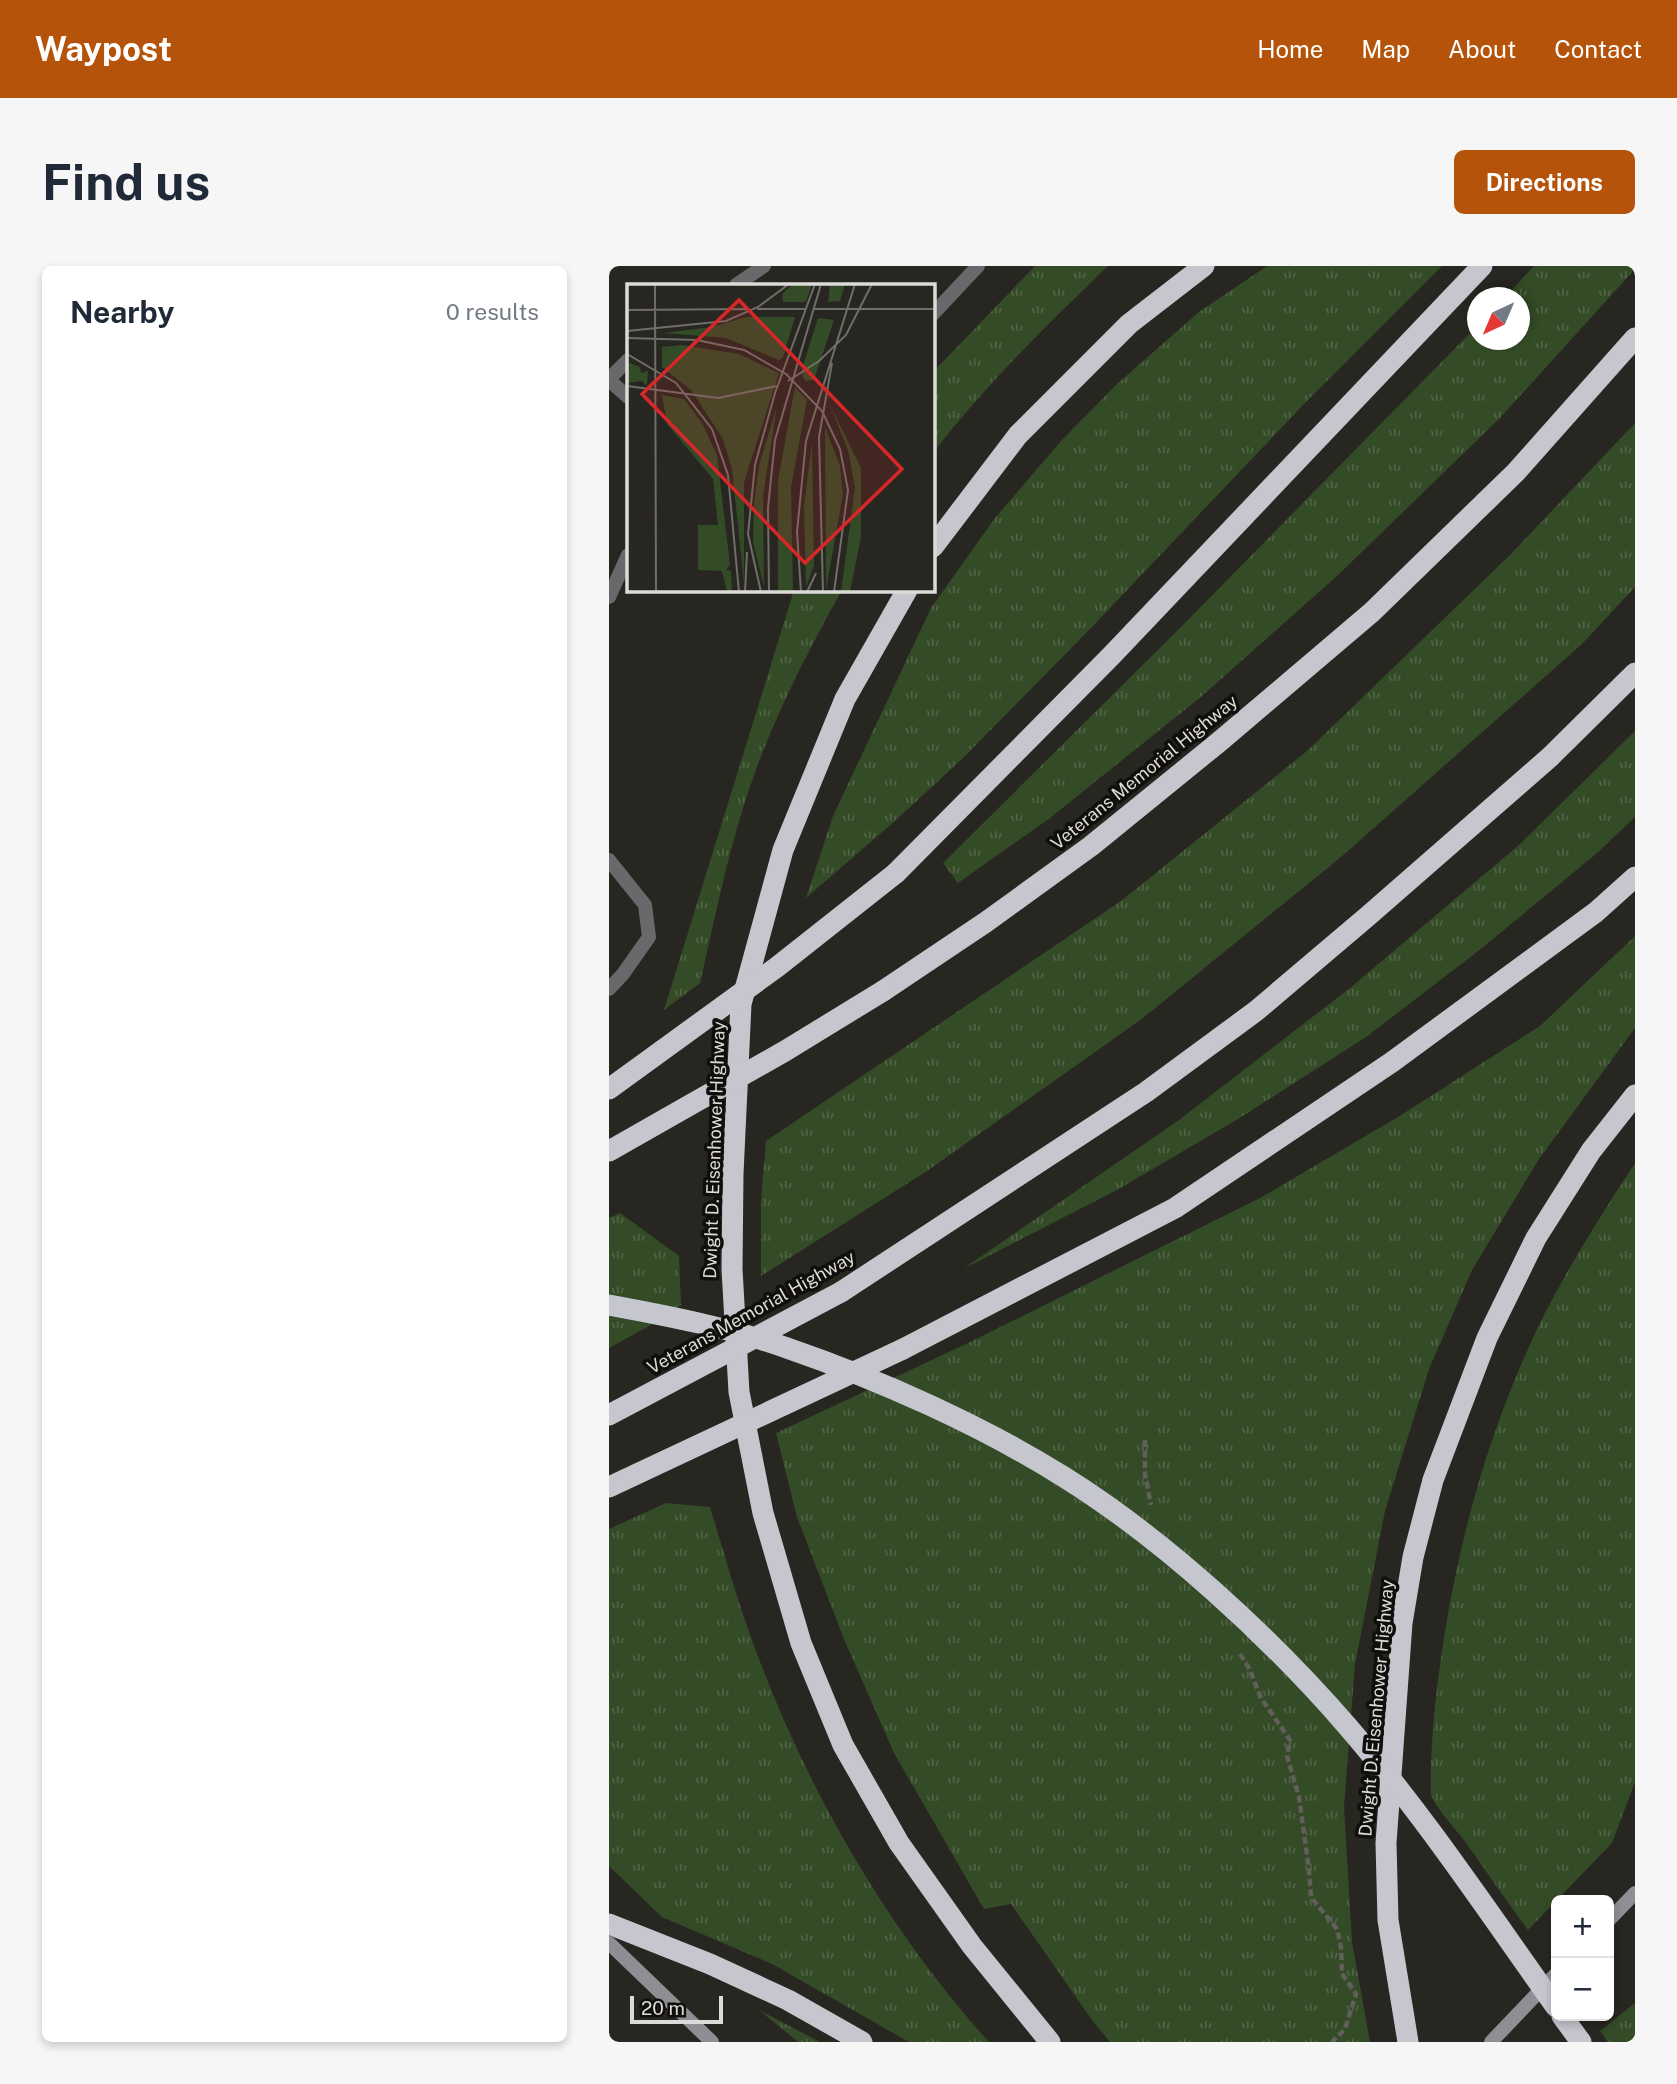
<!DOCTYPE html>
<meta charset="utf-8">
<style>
body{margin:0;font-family:"Public Sans",sans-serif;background:#f6f6f7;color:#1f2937}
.controls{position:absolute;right:21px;bottom:21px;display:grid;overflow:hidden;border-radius:10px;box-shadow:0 4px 10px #0003}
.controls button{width:63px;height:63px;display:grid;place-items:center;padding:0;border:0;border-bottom:2px solid #e0e1e3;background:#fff;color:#1f2937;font:35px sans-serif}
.compass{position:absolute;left:858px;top:21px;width:63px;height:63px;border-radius:50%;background:#fff;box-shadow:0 4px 10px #0003;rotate:224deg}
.scale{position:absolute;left:21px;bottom:18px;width:93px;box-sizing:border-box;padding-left:7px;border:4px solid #dddbd7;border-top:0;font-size:19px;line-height:24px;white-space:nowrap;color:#dddbd7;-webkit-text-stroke:5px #100f0c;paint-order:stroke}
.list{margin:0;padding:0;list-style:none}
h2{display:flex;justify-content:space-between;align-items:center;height:91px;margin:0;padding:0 28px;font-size:30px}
h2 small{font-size:23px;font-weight:400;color:#747a83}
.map{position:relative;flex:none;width:1026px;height:1776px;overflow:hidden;border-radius:10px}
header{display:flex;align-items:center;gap:42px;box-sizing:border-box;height:98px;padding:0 35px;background:#b45309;color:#fff}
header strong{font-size:33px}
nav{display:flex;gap:38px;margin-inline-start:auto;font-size:24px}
.intro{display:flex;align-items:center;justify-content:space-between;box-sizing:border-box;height:168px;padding:0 42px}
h1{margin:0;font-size:49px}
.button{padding:18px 32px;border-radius:10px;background:#b45309;color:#fff;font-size:24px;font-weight:700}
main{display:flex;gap:42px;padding:0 42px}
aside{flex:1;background:#fff;border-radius:10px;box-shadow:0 4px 10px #0003}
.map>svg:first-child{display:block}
.grass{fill:url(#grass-tufts)}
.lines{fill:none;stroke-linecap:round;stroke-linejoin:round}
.path{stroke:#615f5a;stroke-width:4.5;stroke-dasharray:7 3.5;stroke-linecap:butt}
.lane{stroke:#69696c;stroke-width:14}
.street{stroke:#69696c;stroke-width:14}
.secondary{stroke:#8e8f94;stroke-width:14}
.highway{stroke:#c6c6cf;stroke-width:21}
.highway-bridge{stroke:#c6c6cf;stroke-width:21}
.labels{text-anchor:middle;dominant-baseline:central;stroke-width:7;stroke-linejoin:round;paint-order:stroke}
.street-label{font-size:18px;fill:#dddbd7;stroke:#100f0c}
.inset-road{fill:none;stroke:#706e69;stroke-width:2}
.view{fill:#d62828;fill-opacity:0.15;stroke:#d62828;stroke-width:3.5}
.inset-edge{fill:none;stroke:#dddbd7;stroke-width:3.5}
</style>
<header>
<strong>Waypost</strong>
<nav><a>Home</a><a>Map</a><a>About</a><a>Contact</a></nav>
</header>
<div class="intro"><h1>Find us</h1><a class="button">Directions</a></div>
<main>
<aside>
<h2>Nearby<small>0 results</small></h2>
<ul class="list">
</ul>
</aside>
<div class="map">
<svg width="1026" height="1776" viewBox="0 0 1026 1776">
<defs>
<pattern id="grass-tufts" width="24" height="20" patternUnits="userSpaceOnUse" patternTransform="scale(1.75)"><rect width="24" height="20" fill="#344b27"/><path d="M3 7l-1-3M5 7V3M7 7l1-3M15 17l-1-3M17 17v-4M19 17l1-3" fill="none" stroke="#516446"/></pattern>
</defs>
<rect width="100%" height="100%" fill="#282620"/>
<path class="grass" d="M 426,0 L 499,0 C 437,60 376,119 324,187 L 324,106 Z
M 658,0 L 833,0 L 696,137 L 482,362 L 353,493 L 287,554 L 197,632 L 224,550 L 322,342 L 386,252 L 453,174 L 508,118 L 590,46 Z
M 925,0 L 1026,0 L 1026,3 L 890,153 L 727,311 L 593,430 L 441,552 L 349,617 L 334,597 L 568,365 L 868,60 L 869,74 L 911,74 L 911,32 L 896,31 Z
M 1026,157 L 1026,321 L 973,378 L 732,591 L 534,752 L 318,905 L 152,1010 L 152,935 L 157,875 L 512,635 L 698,485 L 902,288 Z
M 185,324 L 233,324 C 200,383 168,445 145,509 C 121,576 107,647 91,717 L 55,744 Z
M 1026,465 L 1026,551 L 987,588 L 868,686 L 757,771 L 629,853 L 508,924 L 354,1003 L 570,854 L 741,722 L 911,578 Z
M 1026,670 L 1026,762 L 930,893 L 863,1004 L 820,1103 L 776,1245 L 746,1398 L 735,1541 L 743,1676 L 761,1776 L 501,1776 L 483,1754 L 402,1638 L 375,1643 L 285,1487 L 235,1373 L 188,1251 L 167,1167 L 357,1078 L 651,932 L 789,851 L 931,760 Z
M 1026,897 L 1026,1516 L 1003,1577 L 919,1664 C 897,1634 876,1604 855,1574 C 845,1561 830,1546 823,1531 C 819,1522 825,1446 827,1431 C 842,1299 876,1167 936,1047 C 963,995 994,946 1026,897 Z
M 11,947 L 70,990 L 72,1039 L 40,1060 L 0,1082 L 0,952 Z
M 57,1237 L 101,1241 C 114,1283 126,1327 141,1369 C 195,1518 274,1658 380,1776 L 300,1776 L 163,1698 L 53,1651 L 0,1600 L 0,1263 Z
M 1026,1737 L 1026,1776 L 999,1776 L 991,1765 Z
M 150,1744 L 211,1776 L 189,1776 Z"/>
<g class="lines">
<path class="path" d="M 536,1174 L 536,1208 L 542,1239
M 631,1388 L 640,1402 L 652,1432 L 681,1474 L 678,1490 L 690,1531 L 700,1604 L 702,1631 L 728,1663 L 732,1681 L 733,1708 L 747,1728 L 736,1763 L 723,1776"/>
<path class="lane" d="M 127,19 L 155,0
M 0,113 L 19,94
M 0,331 L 19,289
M 0,594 L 36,639 L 40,671 L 14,708 L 0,723"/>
<path class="street" d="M 324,48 L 369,0
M 0,114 L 19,131"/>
<path class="secondary" d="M 1000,1654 L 1026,1627
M 0,1677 L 103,1776
M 882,1776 L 947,1708"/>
<path class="highway" d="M 324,281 L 409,169 L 520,58 L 595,0
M 298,324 L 236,433 L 174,584 L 132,738 L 124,908 L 123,1003 L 130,1126 L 154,1247 L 192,1377 L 234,1479 L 290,1577 L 363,1680 L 441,1776
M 287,607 L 503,389 L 873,0
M 274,725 L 377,656 L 482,580 L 610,476 L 763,346 L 907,206 L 1026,72
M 232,1026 L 537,826 L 647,745 L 759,650 L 941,491 L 1026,407
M 294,1083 L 566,942 L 783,796 L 987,646 L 1026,611
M 0,1658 L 101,1698 L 179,1734 L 253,1776
M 953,1750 L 972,1776
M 799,1776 L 779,1654 L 777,1577 L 793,1357 L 804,1291 L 824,1214 L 878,1072 L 927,972 L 982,885 L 1026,829"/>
<path class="highway-bridge" d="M 0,823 L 168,701 L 287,607
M 0,885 L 176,785 L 274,725
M 0,1039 C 60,1050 121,1062 178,1082 C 271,1114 372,1159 455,1211 C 556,1274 661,1371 739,1461 C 815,1549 880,1647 947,1741
M 0,1149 L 232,1026
M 0,1221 L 294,1083"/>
</g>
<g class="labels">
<g class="street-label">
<text transform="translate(535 506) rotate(-39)">Veterans Memorial Highway</text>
<text transform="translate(105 884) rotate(-88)">Dwight D. Eisenhower Highway</text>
<text transform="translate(142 1046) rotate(-29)">Veterans Memorial Highway</text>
<text transform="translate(767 1442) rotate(-85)">Dwight D. Eisenhower Highway</text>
</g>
</g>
<g transform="translate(18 18)">
<rect width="308" height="308" fill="#282620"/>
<path d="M 166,0 L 185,0 L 179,18 L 156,18 L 155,10 ZM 203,0 L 218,0 L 213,17 L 201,18 ZM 119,33 L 168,33 L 156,73 L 152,76 L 99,54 L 36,49 L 85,43 ZM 191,34 L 207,36 L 187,96 L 178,97 L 174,88 ZM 55,61 L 112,70 L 152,89 L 117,198 L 117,299 L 105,185 L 96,155 L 64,106 L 35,83 L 35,63 ZM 0,78 L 13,83 L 14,89 L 21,87 L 20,102 L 15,97 L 0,99 ZM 168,103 L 180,116 L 164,203 L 166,308 L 151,308 L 151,196 ZM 35,111 L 57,115 L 75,139 L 90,171 L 103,281 L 99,286 L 104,287 L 105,308 L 100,308 L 95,287 L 71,286 L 71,241 L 91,241 L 86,195 L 40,140 ZM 202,119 L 234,184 L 234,253 L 223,308 L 214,308 L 228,203 L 221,166 ZM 150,122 L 136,213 L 137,303 L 126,258 L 127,219 L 132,181 ZM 198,143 L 213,182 L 216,210 L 199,306 ZM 185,158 L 187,282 L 179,303 L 177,222 Z" fill="#344b27"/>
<path class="inset-road" d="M 28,0 L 29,308M 130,25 L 178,25M 186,25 L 308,25M 0,26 L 122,25M 0,47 L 99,37 L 131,23 L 162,0M 0,54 L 70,56 L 117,66 L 159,90 L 195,127 L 213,165 L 221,206 L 207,308M 0,70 L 49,99 L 85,145 L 101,191 L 112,308M 161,97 L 192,77 L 219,51 L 245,0M 0,102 L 91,114 L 150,102M 118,308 L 120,268M 134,308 L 121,250 L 128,181 L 148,109 L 188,0M 142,308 L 141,224 L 148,156 L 194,0M 174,308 L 170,248 L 179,157 L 228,0M 180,308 L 189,289M 196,308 L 192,153 L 205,79"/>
<path class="view" d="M 112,16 L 275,185 L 178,279 L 15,110 Z"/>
<rect width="308" height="308" class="inset-edge"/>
</g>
</svg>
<div class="controls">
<button>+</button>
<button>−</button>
</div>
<svg class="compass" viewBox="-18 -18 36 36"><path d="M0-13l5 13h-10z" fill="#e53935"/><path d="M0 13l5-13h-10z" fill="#747a83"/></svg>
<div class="scale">20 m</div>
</div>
</main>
